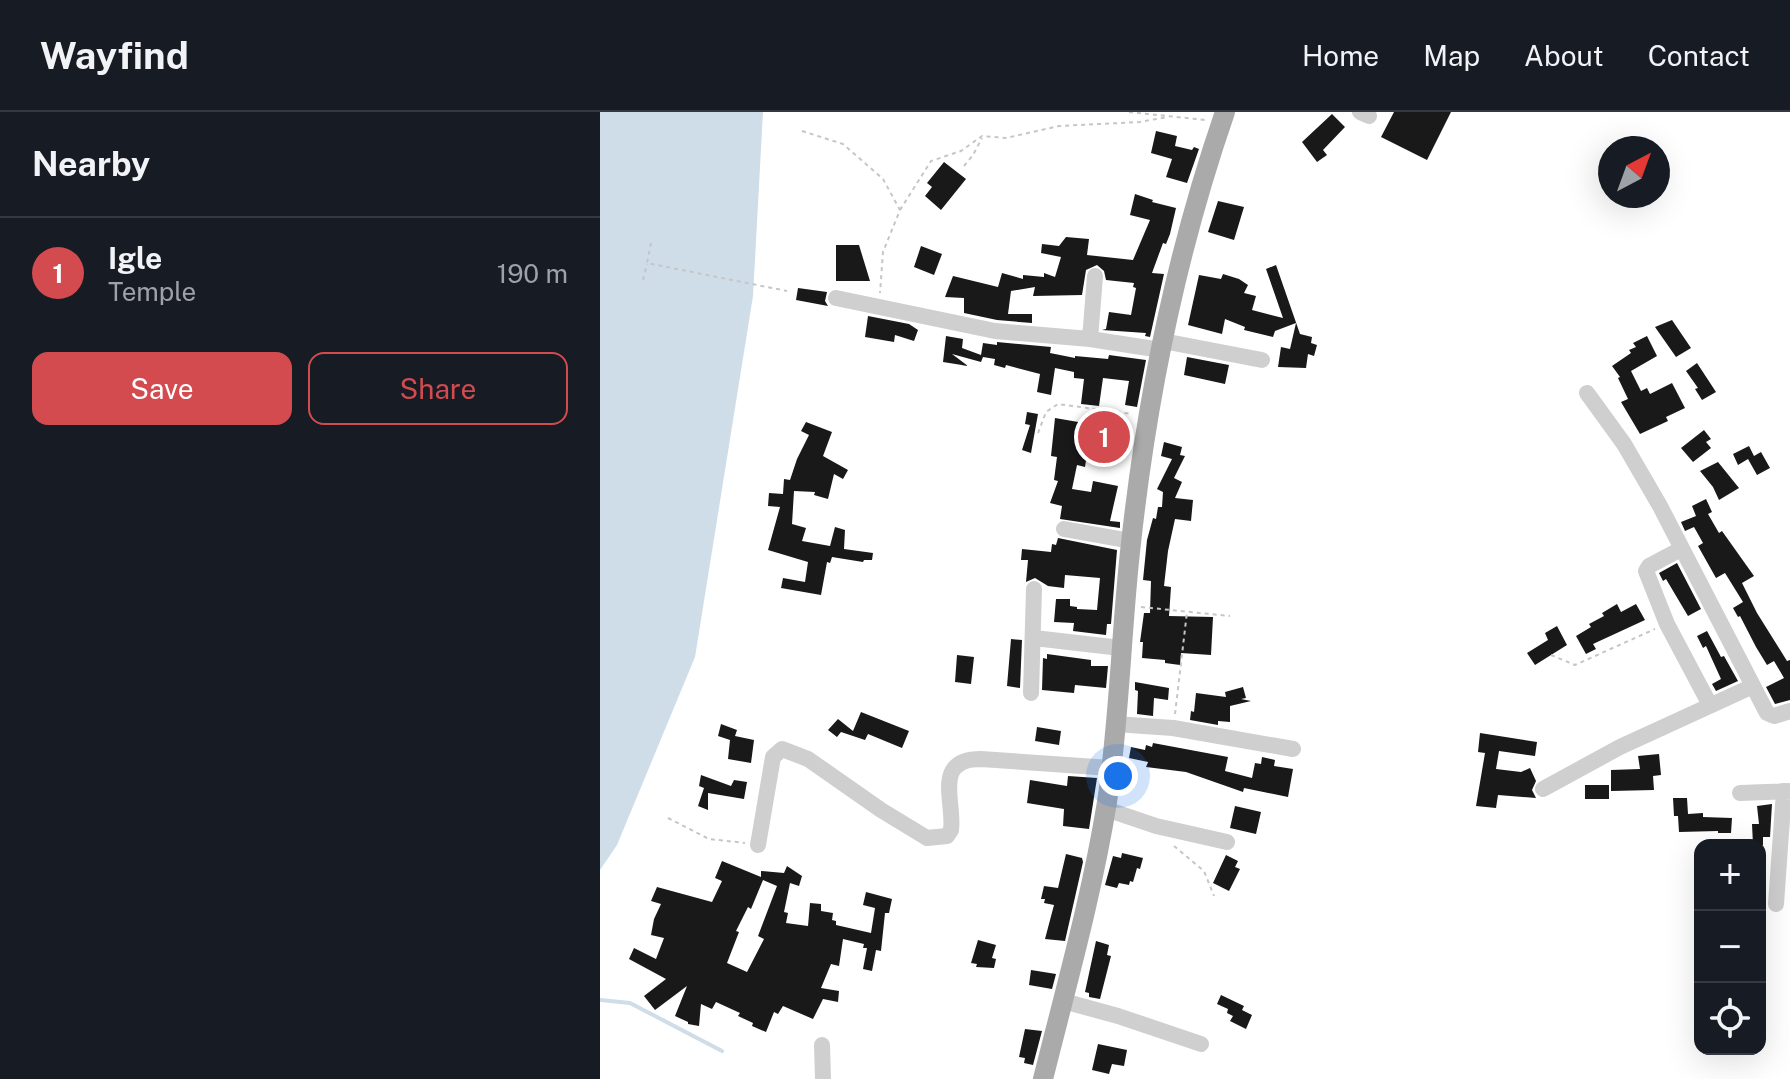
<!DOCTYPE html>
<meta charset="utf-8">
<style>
body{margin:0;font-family:"Public Sans",sans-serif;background:#242831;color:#f1f3f6}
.controls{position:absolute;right:24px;bottom:24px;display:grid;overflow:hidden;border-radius:16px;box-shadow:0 8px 32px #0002}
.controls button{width:72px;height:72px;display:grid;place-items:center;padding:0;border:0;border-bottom:2px solid #363941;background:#171b24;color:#f1f3f6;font:40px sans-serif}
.compass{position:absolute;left:998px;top:24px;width:72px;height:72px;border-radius:50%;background:#171b24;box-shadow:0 8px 32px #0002;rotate:41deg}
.you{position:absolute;left:518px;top:664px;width:28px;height:28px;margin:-20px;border:6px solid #fff;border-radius:50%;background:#1a73e8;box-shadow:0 0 0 12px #1a73e833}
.badge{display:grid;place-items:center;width:52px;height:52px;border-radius:50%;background:#d34b4f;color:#fff;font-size:26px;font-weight:700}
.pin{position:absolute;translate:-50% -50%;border:4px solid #fff;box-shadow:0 2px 8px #0006}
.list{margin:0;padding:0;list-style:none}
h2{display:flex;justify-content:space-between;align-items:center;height:104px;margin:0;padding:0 32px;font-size:34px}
h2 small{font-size:26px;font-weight:400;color:#9ea1a6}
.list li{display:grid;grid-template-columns:52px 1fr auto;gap:24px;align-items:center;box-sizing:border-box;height:112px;padding:0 32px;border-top:2px solid #363941}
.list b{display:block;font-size:30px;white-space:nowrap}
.list p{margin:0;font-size:26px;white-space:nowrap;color:#9ea1a6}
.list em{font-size:26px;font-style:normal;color:#9ea1a6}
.actions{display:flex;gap:16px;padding:24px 32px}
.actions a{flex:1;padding:18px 0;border:2px solid #d34b4f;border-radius:16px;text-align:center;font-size:28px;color:#d34b4f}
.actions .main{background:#d34b4f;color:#fff}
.icon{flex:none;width:44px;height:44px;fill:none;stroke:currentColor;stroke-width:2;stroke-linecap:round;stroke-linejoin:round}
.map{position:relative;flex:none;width:1190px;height:967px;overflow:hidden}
header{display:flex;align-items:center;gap:48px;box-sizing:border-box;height:112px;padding:0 40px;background:#171b24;border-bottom:2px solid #363941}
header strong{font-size:38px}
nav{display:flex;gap:44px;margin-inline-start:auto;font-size:28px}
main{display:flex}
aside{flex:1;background:#171b24}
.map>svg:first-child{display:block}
.water{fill:#cfdde8}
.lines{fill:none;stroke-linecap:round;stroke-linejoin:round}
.stream{stroke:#cfdde8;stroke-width:4}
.building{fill:#191919;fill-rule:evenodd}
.path{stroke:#c6c6c6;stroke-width:2;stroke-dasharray:4 4;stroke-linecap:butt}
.minor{stroke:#cfcfcf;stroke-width:16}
.major{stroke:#aaa;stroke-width:20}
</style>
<header>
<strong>Wayfind</strong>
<nav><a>Home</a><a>Map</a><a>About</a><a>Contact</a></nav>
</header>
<main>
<aside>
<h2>Nearby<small></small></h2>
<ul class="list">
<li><span class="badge">1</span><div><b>Igle</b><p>Temple</p></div><em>190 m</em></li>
</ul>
<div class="actions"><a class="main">Save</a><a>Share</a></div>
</aside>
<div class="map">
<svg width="1190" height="967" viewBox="0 0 1190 967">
<rect width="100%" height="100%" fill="#fff"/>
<path class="water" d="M 0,0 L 163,0 L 153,184 L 95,545 L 17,733 L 0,758 Z"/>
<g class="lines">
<path class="stream" d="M 0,888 L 30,891 L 122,939"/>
</g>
<path class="building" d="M 794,0 L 851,0 L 827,48 L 781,25 Z
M 732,2 L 745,15 L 723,38 L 727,43 L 717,50 L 702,30 Z
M 556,19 L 577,24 L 575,34 L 592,38 L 594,35 L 599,37 L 587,71 L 566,65 L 572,47 L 551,41 Z
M 344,50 L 366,67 L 341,98 L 325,84 L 332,75 L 327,71 Z
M 535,82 L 553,88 L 552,90 L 576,96 L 570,122 L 566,132 L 563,131 L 552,161 L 564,162 L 550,225 L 545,224 L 546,221 L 502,218 L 506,217 L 509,200 L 531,203 L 536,176 L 533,175 L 534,171 L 506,168 L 504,159 L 497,153 L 486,158 L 482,183 L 433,184 L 435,175 L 411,179 L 408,202 L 432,202 L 432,211 L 397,208 L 364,201 L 364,186 L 345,185 L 353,164 L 398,175 L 402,161 L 423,167 L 423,163 L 444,165 L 444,161 L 455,165 L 461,145 L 441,141 L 442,132 L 459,134 L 466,125 L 489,127 L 487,143 L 533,148 L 550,108 L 530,103 Z
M 618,89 L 644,95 L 634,128 L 608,120 Z
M 236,133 L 259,133 L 270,169 L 236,169 Z
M 321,134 L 342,142 L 334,163 L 314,155 Z
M 676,153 L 700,222 L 712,225 L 711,231 L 717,233 L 714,244 L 708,242 L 706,256 L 678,255 L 681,235 L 690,237 L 696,211 L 675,219 L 673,225 L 644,218 L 645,215 L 625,207 L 622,222 L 588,213 L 599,163 L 621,167 L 623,162 L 639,167 L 648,173 L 644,181 L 656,184 L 652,198 L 683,206 L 666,157 Z
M 198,176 L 227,180 L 225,189 L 228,194 L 196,188 Z
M 268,204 L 309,212 L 318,218 L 314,229 L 295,223 L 294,230 L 265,225 Z
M 1072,208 L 1091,236 L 1076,245 L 1055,215 Z
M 346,224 L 363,227 L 362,236 L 381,243 L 383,231 L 397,233 L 397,230 L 451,235 L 450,241 L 475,246 L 475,244 L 508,247 L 509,243 L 546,248 L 537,295 L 525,293 L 529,269 L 503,266 L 499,294 L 481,292 L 484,267 L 474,266 L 474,260 L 455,256 L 451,283 L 437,280 L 440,262 L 406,253 L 405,256 L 394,253 L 395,247 L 383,245 L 381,250 L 352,242 L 368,254 L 343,250 Z
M 1047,224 L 1057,244 L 1031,259 L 1041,279 L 1047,276 L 1050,282 L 1072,271 L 1085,296 L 1066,305 L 1068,309 L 1040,322 L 1021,290 L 1028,287 L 1018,266 L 1020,265 L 1012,254 L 1031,241 L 1029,238 L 1036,235 L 1033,231 Z
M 587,245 L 629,253 L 625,272 L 584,263 Z
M 1097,251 L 1116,280 L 1102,288 L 1095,277 L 1098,276 L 1086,259 Z
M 427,300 L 438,302 L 431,341 L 422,338 L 430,313 L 425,312 Z
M 455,306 L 484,311 L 480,341 L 487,342 L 485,355 L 477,353 L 472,377 L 491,380 L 493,369 L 518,374 L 510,409 L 520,410 L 520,416 L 460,407 L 462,394 L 450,391 L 458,369 L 454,368 L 457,345 L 451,344 Z
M 206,310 L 232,320 L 223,344 L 248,358 L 243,367 L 234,362 L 228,387 L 214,383 L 215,380 L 194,379 L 192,412 L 206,416 L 202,429 L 230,434 L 235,415 L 245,418 L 244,437 L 273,441 L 272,448 L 264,448 L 263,450 L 232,445 L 230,451 L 227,450 L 221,483 L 181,476 L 183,466 L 205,470 L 208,450 L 168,438 L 180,395 L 168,394 L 169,381 L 183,382 L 184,367 L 190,368 L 197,347 L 209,323 L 201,319 Z
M 1104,318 L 1111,327 L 1106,330 L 1111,336 L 1093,350 L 1081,336 Z
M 564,330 L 582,335 L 580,343 L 585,344 L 574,366 L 582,370 L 575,386 L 593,388 L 591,409 L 575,407 L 568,439 L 564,474 L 571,475 L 569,504 L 613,505 L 611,543 L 581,541 L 580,553 L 565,551 L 565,548 L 542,546 L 543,530 L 540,530 L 544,501 L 550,501 L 551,469 L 543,468 L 547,428 L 553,406 L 556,407 L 558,395 L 562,395 L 563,380 L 557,377 L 572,347 L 561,344 Z
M 1149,334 L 1154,344 L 1161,340 L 1170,356 L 1157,363 L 1148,347 L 1138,353 L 1133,342 Z
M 1118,350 L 1139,376 L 1119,388 L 1113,375 L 1100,359 Z
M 1106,387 L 1112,400 L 1108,402 L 1119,421 L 1122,419 L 1154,464 L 1142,471 L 1157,501 L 1187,549 L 1190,548 L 1190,588 L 1175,592 L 1166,575 L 1184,566 L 1174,549 L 1167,553 L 1156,535 L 1140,504 L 1138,505 L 1133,496 L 1143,490 L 1125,461 L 1116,466 L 1098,434 L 1103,431 L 1094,415 L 1085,419 L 1081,410 L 1096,404 L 1092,394 Z
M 458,426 L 517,438 L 511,512 L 507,512 L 506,523 L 473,519 L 474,511 L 454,510 L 456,487 L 470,487 L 470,494 L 477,495 L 477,497 L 497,498 L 500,466 L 465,463 L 464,476 L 448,474 L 435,466 L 426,470 L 428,448 L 421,448 L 422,437 L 451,440 L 452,432 L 456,433 Z
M 1077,451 L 1101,497 L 1088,504 L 1066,467 L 1063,469 L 1059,461 Z
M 1017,492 L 1021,500 L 1036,492 L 1045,508 L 993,532 L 996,537 L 986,542 L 976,524 L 991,515 L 989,512 L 1004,504 L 1002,501 Z
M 957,514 L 967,533 L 935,553 L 927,541 L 948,528 L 945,521 Z
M 1107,519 L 1121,545 L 1124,544 L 1138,569 L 1116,579 L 1112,572 L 1121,567 L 1106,534 L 1103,536 L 1097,524 Z
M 411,527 L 422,528 L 420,576 L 407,574 Z
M 447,542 L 491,548 L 491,554 L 508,554 L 506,576 L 475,573 L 474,581 L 442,578 L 443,546 L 447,547 Z
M 357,543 L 374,545 L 371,572 L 355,570 Z
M 535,570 L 569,576 L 568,588 L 554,586 L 553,604 L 537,602 L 538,579 L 535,578 Z
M 643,575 L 646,586 L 641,587 L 651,589 L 630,594 L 630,610 L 618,609 L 618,613 L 590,608 L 591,599 L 594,600 L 596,581 L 626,585 L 625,580 Z
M 261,600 L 309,619 L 302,636 L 268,622 L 265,628 L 241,620 L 237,625 L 228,618 L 238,607 L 253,619 Z
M 121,612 L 137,618 L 135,624 L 154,628 L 151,651 L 128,647 L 130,628 L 118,624 Z
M 437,615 L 461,619 L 459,633 L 435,629 Z
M 880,621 L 937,630 L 935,644 L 899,639 L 896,657 L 921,660 L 930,656 L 936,669 L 932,678 L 936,686 L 898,683 L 896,696 L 876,694 L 885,641 L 878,640 Z
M 553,631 L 628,645 L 625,659 L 652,666 L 655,651 L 661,652 L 662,645 L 675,648 L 674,654 L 693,657 L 688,685 L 644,676 L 643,680 L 586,660 L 546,655 L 548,650 L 529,646 L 531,635 L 545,638 L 546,633 L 552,635 Z
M 1059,642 L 1061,663 L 1053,664 L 1054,678 L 1011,679 L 1011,658 L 1040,657 L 1038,644 Z
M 101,663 L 131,674 L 134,668 L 147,670 L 144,687 L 108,681 L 108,698 L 98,694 L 104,676 L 99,674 Z
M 468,664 L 497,666 L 489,717 L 463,714 L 464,697 L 427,691 L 430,668 L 467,674 Z
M 985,673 L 1009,673 L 1009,687 L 985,687 Z
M 1073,686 L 1087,686 L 1088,702 L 1103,701 L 1103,705 L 1132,706 L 1131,721 L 1118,721 L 1118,719 L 1079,720 L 1078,704 L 1074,704 Z
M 1172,692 L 1170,725 L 1163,725 L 1163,733 L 1153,733 L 1152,712 L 1159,712 L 1157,694 Z
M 635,694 L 661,700 L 656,722 L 630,716 Z
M 522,741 L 543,746 L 540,757 L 537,756 L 533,770 L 530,769 L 529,773 L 519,771 L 517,776 L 505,773 L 513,744 L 521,746 Z
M 466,742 L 482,746 L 483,750 L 465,829 L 445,827 L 454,793 L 444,791 L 445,787 L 441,787 L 444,774 L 458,776 Z
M 626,743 L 638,749 L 635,755 L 640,757 L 629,779 L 613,771 Z
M 122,749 L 161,765 L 161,759 L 184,761 L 187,754 L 202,764 L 199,774 L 190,771 L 184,800 L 188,801 L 186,811 L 208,814 L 210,791 L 221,792 L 221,799 L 233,801 L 232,808 L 236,809 L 236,813 L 271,821 L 275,796 L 263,793 L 266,780 L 292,787 L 289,801 L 285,801 L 281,839 L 276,838 L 272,859 L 263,857 L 267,836 L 263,836 L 264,832 L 243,827 L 239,854 L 231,852 L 221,876 L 239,879 L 238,890 L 223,887 L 213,907 L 183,894 L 178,902 L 174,900 L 166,920 L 152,914 L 153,911 L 138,904 L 140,901 L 116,890 L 112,897 L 101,892 L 99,914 L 88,912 L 88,910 L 75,904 L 87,874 L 55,898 L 44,884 L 66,867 L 29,847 L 34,836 L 56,847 L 64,826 L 51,823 L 54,807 L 61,792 L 51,789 L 57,775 L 112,790 L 122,769 L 115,766 ZM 163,768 L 177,774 L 158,824 L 164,827 L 147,860 L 127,851 L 139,820 L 136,819 L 148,795 L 151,797 Z
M 378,828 L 396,833 L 392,846 L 396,847 L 394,856 L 376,855 L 377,852 L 371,851 Z
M 496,829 L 509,833 L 507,843 L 511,844 L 500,887 L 489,885 L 489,881 L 485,880 Z
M 431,858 L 456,862 L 452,877 L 429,873 Z
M 621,883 L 644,894 L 642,898 L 652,903 L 646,917 L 630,909 L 633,904 L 627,901 L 628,897 L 617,892 Z
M 425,917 L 442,919 L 433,953 L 424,951 L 425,946 L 419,945 Z
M 498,932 L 527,938 L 524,954 L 512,952 L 509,962 L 492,958 Z"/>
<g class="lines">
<path class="path" d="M 529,0 L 605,8
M 202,19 L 243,32 L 283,67 L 300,98 L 283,140 L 280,181
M 364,54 L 373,43 L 382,26
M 300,98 L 331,49 L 361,39 L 382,24 L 406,26 L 459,14 L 540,10 L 567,5
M 51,131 L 47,151 L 187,179
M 43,168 L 47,152
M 438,321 L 446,300 L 458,292 L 532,302
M 541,495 L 630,504
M 951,543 L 975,553 L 1055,517
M 575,602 L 587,500
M 68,706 L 109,727 L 145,731
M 574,734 L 604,759 L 614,784"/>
<path class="minor" d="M 760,0 L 769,4
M 236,186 L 395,219 L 490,227 L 561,238
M 490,227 L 495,164
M 563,229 L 662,248
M 987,281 L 1024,332 L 1060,394 L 1167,601 L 1174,604 L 1190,599
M 464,417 L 531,429
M 1081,437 L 1049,454 L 1046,459 L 1067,512 L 1110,593
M 434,526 L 521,536
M 431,581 L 434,477
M 515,612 L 573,616 L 693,637
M 943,677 L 1020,635 L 1153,574
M 1140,681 L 1190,679
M 506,697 L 556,714 L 627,730
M 158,733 L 173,645 L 182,637 L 208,647 L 281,698 L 327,726 L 347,724 L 351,718 C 355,690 332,647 381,647 L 511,656
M 1176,792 L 1184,679
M 463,889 L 518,904 L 601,932
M 222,933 L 223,967"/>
<path class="major" d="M 443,967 C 466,875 492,783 507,690 C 520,604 521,517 531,431 C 547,284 577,139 625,0"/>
</g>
</svg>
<div class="controls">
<button>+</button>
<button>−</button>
<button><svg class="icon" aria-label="locate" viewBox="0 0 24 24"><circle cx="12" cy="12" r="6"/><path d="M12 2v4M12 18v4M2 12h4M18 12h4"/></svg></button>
</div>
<svg class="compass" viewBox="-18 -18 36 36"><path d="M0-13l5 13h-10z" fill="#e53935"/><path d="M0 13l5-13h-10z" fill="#9ea1a6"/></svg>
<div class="you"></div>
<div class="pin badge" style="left:504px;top:325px">1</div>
</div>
</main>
